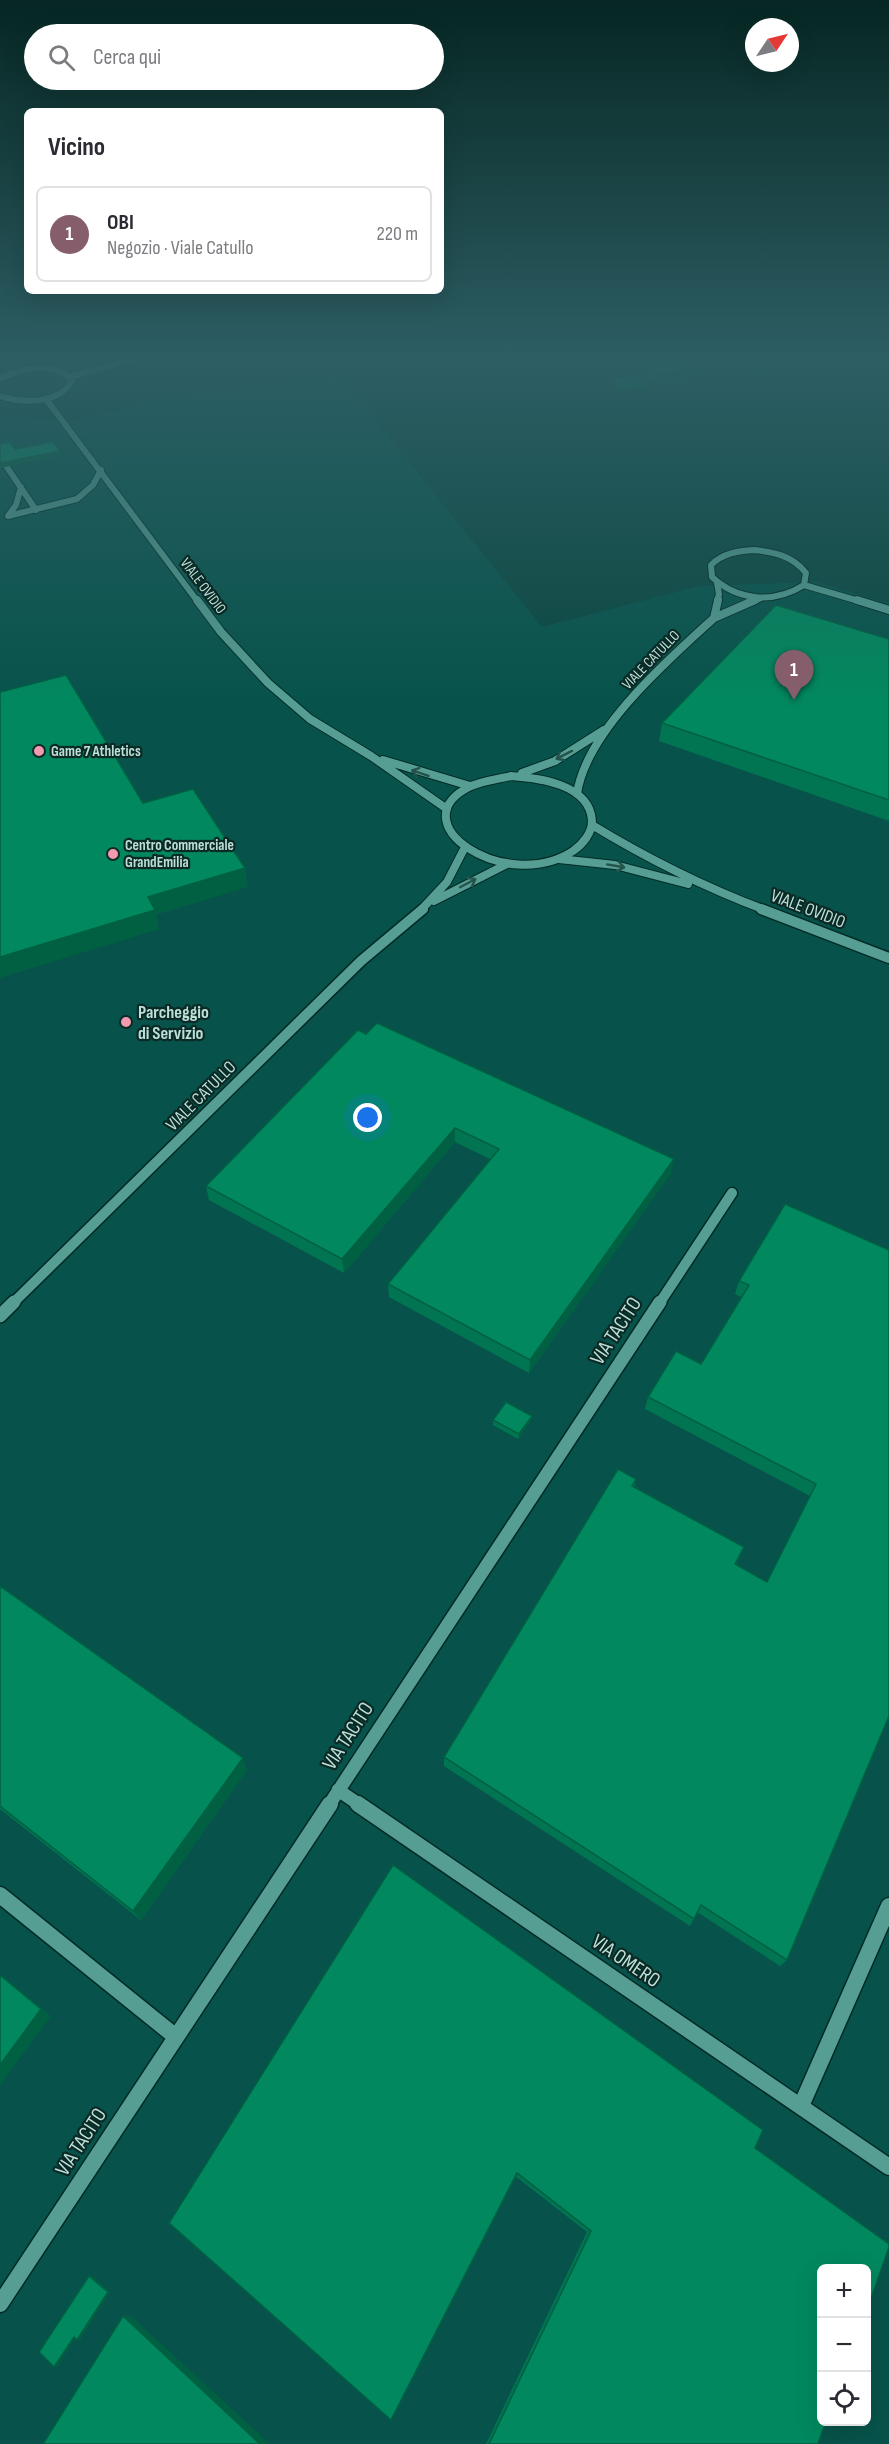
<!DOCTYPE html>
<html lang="it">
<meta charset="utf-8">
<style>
body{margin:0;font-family:"Sofia Sans Condensed",sans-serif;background:#f7f7f7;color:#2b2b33}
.controls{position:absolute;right:18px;bottom:18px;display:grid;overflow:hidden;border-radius:9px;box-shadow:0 6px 24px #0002}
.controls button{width:54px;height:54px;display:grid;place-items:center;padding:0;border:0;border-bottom:2px solid #e1e1e2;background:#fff;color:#2b2b33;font:30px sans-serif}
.compass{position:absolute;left:745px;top:18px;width:54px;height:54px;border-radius:50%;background:#fff;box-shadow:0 6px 24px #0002;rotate:55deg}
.you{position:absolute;left:368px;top:1118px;width:21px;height:21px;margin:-15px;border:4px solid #fff;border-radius:50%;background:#1a73e8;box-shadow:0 0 0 9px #1a73e833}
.badge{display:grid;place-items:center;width:39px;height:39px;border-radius:50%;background:#855d6b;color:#fff;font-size:20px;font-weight:700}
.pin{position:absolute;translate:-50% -50px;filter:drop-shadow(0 2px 3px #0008)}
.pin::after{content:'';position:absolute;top:32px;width:21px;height:18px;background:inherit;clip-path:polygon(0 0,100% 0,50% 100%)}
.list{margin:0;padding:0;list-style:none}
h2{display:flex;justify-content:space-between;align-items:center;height:78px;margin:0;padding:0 24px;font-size:26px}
h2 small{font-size:20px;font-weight:400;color:#7c7c81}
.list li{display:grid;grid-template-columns:39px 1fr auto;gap:18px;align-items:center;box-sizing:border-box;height:96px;margin:0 12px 12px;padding:0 12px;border:2px solid #e1e1e2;border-radius:9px}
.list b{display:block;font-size:22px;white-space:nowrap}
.list p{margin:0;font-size:20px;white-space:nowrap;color:#7c7c81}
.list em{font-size:20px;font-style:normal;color:#7c7c81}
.icon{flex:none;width:33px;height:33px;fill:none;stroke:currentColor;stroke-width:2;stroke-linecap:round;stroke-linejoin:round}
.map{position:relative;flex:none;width:889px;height:2444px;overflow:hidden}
.search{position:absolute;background:#fff;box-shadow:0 6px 24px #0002;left:24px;top:24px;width:420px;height:66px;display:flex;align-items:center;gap:15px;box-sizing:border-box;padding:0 21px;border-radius:33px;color:#7c7c81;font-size:22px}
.panel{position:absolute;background:#fff;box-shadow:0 6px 24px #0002;left:24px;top:108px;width:420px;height:186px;border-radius:9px}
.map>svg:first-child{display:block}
.built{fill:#07534b;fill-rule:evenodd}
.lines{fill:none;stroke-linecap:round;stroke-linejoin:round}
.minor-far4-casing{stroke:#022b26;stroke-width:8}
.minor-far3-casing{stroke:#022b26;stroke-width:10}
.minor-far2-casing{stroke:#022b26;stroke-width:13}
.minor-far1-casing{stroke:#022b26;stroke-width:16}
.minor-casing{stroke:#022b26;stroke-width:19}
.minor-far4{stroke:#569e93;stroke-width:6}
.minor-far3{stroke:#569e93;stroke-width:8}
.minor-far2{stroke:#569e93;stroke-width:10}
.minor-far1{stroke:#569e93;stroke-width:13}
.minor{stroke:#569e93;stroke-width:16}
.wall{fill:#017551}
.shaded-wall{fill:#015f42}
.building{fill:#01885e;stroke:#015f42;stroke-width:1.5}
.oneway{stroke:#25534c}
.poi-dot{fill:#f29ab0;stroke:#0b2a26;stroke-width:2}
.labels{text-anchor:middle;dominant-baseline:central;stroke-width:4.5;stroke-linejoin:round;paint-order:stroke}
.far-street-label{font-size:15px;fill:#bcdfd8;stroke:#0b2a26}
.far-poi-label{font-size:15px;font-weight:bold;fill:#bcdfd8;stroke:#0b2a26;text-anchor:start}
.street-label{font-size:18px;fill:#bcdfd8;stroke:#0b2a26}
.poi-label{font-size:18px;font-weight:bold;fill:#bcdfd8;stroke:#0b2a26;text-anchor:start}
.near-street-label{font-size:21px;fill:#bcdfd8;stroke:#0b2a26}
</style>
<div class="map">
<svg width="889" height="2444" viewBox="0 0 889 2444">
<rect width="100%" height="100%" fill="#0a4740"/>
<path class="built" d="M 339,375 L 542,627 L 699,586 L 816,582 L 889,603 L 889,2444 L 0,2444 L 0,417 L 74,421 L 151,402 ZM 822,2268 L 866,2268 L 866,2422 L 822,2422 Z"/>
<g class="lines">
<defs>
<path id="minor-far4" d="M 70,377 L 132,359
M 0,378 C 22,369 55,360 72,381 C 58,405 23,403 0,396
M 46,399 L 198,602
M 0,457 L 36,510
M 8,516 L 77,499 L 93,485 L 101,470
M 8,516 L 16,505 L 21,487
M 754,550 C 774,552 793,556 806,573 L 804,585 C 774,604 738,601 712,577 L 711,565 C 723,553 738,551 754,550 Z
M 717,583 L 719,594 L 717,602
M 804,585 L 862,602
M 752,602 L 761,598"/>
<path id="minor-far3" d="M 197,600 L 221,632 L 268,683 L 310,719 L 371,756 L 447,809
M 718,600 L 714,618 L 755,600
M 857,600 L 889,610
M 383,760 L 470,786
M 522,773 L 555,761 L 604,730
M 511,776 C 539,778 590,784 592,821 C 592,833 583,844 573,851 C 506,895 396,822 471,786 C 483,781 498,779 511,776 Z
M 577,794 C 586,731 668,660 714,618
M 592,825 C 648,859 704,887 765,910
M 559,859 L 615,865 L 688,884
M 434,901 L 507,864
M 421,910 L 447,882 L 464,849"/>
<path id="minor-far2" d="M 761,909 L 889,958
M 12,1304 L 361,961 L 423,909
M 659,1304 L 732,1193"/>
<path id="minor-far1" d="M 0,1316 L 14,1302
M 338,1790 L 360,1805
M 329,1805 L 660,1302"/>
<path id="minor" d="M 358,1804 L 889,2167
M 0,1895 L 176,2037
M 801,2106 L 889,1906
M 0,2304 L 330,1804"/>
</defs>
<use href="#minor-far4" class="minor-far4-casing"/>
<use href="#minor-far3" class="minor-far3-casing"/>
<use href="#minor-far2" class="minor-far2-casing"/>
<use href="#minor-far1" class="minor-far1-casing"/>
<use href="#minor" class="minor-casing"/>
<use href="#minor-far4" class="minor-far4"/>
<use href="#minor-far3" class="minor-far3"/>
<use href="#minor-far2" class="minor-far2"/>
<use href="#minor-far1" class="minor-far1"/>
<use href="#minor" class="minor"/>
</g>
<path class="wall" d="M 633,359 L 677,359 L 677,361 L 686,360 L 685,359 L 739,359 L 738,368 L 684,374 L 683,379 L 654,382 Z
M 749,359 L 795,359 L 795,369 L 758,373 L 748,363 Z
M 613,378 L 645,389 L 621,392 L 613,383 Z
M 889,639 L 889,821 L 659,741 L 662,723 Z
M 358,1030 L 671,1173 L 529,1373 L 389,1297 L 388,1284 L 490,1159 L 455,1142 L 344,1273 L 209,1200 L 206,1186 Z
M 889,1250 L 787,1960 L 780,1966 L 697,1912 L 690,1926 L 444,1766 L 444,1757 L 636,1479 L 634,1488 L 744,1547 L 736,1565 L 767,1582 L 810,1496 L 645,1409 L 648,1397 L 701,1364 L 741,1297 L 735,1294 L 739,1281 Z
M 493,1420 L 531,1420 L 518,1439 L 493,1425 Z
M 0,1586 L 247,1770 L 141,1920 L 0,1809 Z
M 763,2130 L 755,2148 L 818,2444 L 486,2444 L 587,2232 L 515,2176 L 169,2223 Z"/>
<path class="shaded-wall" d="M 739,359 L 738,368 L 684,374 L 683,379 L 654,382 L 655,373 L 681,366 Z
M 796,360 L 795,369 L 758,373 L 760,364 Z
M 645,385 L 645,389 L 621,392 L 621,388 Z
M 60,451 L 61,456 L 0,468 L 0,463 Z
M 245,868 L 248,887 L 156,915 L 159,929 L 0,978 L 0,957 L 148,897 Z
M 455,1128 L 455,1142 L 344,1273 L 342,1259 Z
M 674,1159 L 671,1173 L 529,1373 L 530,1360 Z
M 532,1416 L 531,1420 L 518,1439 L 519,1434 Z
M 243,1758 L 247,1770 L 141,1920 L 133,1911 Z
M 0,1974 L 51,2016 L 0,2085 Z
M 89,2276 L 92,2276 L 110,2292 L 80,2340 L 77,2340 Z
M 123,2316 L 131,2316 L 270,2444 L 260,2444 Z
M 74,2337 L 76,2337 L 57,2367 L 54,2367 Z"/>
<path class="building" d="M 642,359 L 674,359 L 676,361 L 695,359 L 739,359 L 681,366 L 684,370 L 655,373 Z
M 755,359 L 795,359 L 796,360 L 760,364 Z
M 637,375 L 645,385 L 621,388 L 613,378 Z
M 10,442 L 15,449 L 53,442 L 60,451 L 0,463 L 0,444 Z
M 776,605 L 889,639 L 889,800 L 662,723 Z
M 66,675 L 143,803 L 193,789 L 245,868 L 148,897 L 155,910 L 0,957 L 0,692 Z
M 377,1023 L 674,1159 L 530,1360 L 388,1284 L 499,1149 L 455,1128 L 342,1259 L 206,1186 L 358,1030 L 366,1034 Z
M 785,1204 L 889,1250 L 889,1716 L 787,1960 L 701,1905 L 694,1919 L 444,1757 L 618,1469 L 636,1479 L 632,1486 L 744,1547 L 735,1564 L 767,1582 L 816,1484 L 648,1397 L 676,1351 L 701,1364 L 749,1285 L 739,1281 Z
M 506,1402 L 532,1416 L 519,1434 L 493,1420 Z
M 0,1586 L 243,1758 L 133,1911 L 0,1806 Z
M 393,1865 L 763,2130 L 755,2148 L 889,2244 L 889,2247 L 867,2310 L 867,2268 L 822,2268 L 822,2421 L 826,2421 L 818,2444 L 489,2444 L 591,2231 L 517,2173 L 391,2420 L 169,2223 Z
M 0,1975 L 41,2009 L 0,2065 Z
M 89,2276 L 108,2292 L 77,2340 L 74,2337 L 54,2367 L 39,2352 Z
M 123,2316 L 260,2444 L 43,2444 Z"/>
<defs><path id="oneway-shaft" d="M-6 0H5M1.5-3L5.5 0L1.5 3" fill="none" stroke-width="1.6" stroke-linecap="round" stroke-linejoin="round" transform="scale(1.5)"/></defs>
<g class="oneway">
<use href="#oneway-shaft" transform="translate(564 755) rotate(153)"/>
<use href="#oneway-shaft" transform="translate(420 773) rotate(-162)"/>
<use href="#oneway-shaft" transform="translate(616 866) rotate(10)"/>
<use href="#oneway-shaft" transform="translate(468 883) rotate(-28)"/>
</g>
<linearGradient id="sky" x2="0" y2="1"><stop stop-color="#062723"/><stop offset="0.51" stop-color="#2d5e64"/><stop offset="1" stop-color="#2d5e64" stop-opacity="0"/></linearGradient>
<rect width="889" height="701" fill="url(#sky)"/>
<g class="poi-dot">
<circle cx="39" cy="751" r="6"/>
<circle cx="113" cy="854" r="6"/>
<circle cx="126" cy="1022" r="6"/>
</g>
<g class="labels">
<g class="far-street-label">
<text transform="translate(203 586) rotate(53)">VIALE OVIDIO</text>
<text transform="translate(651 660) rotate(-46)">VIALE CATULLO</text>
</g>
<g class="far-poi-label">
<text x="51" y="751">Game 7 Athletics</text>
<text x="125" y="845">Centro Commerciale<tspan x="125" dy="17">GrandEmilia</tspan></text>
</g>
<g class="street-label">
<text transform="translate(808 909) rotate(21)">VIALE OVIDIO</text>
<text transform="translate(201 1096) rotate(-45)">VIALE CATULLO</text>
</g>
<g class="poi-label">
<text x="138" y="1012">Parcheggio<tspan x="138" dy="21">di Servizio</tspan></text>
</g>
<g class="near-street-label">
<text transform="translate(616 1331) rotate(-57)">VIA TACITO</text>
<text transform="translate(348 1736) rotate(-57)">VIA TACITO</text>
<text transform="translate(626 1961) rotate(34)">VIA OMERO</text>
<text transform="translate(81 2142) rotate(-57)">VIA TACITO</text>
</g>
</g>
</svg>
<div class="controls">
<button>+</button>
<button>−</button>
<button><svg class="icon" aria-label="locate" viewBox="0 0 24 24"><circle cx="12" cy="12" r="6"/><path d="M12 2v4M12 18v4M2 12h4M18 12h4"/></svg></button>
</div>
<svg class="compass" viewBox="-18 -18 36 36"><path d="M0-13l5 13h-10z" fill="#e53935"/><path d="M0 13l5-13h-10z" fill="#7c7c81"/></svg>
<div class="you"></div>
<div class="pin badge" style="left:794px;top:700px">1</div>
<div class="search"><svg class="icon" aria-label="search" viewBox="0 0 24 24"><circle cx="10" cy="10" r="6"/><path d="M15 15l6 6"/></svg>Cerca qui</div>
<section class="panel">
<h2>Vicino<small></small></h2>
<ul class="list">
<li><span class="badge">1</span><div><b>OBI</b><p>Negozio · Viale Catullo</p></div><em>220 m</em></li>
</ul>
</section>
</div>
